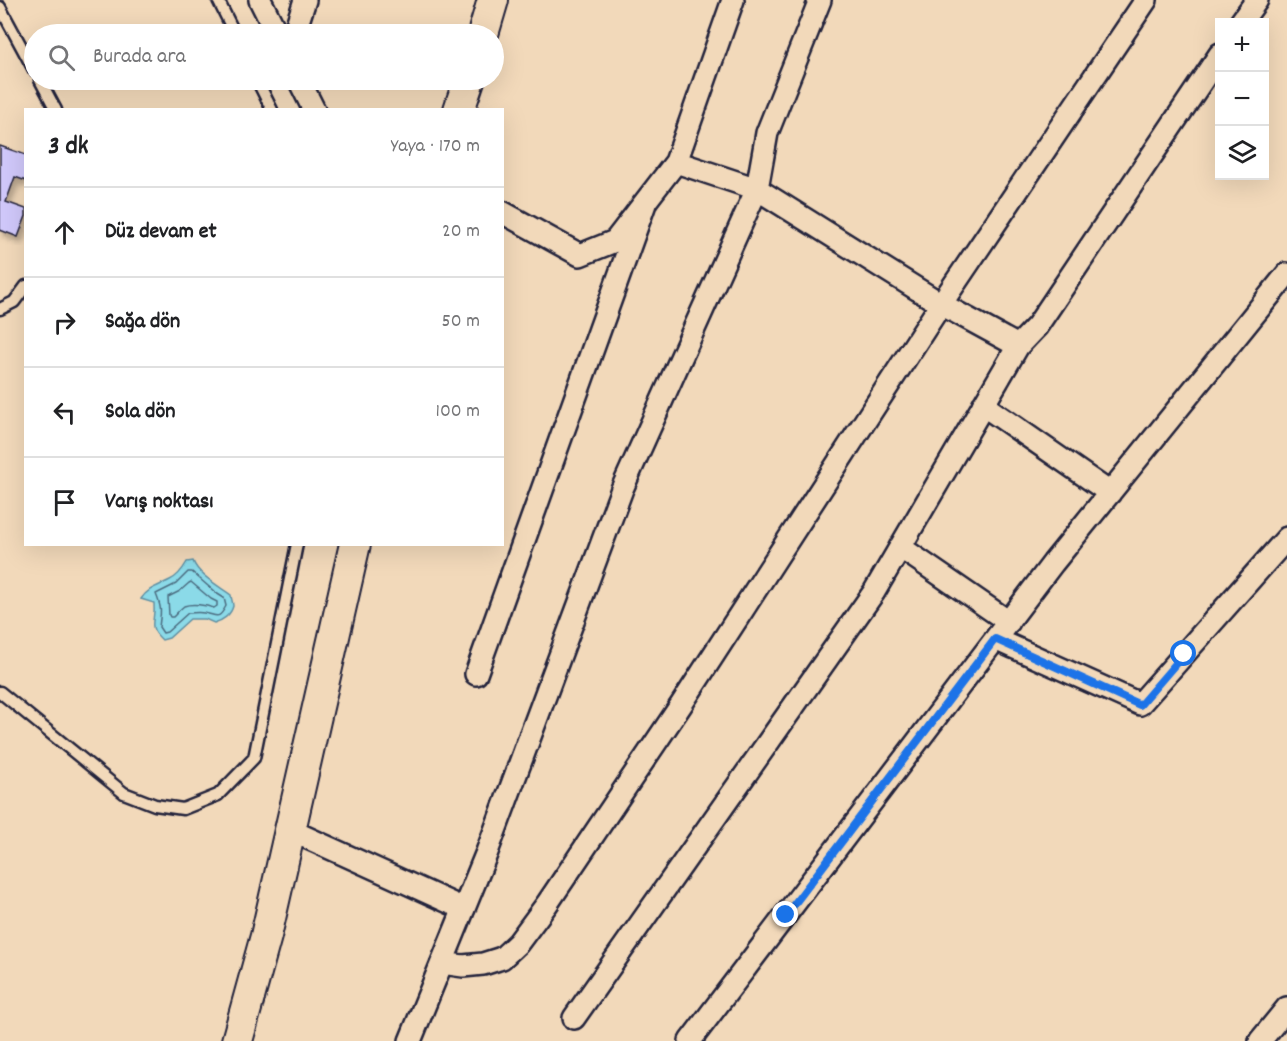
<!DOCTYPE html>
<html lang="tr">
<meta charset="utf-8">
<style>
body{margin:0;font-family:Dekko,sans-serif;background:#f2f2f2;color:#202124}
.controls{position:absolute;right:18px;top:18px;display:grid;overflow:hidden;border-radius:0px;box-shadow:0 6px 24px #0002}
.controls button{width:54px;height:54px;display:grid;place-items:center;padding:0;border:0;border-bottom:2px solid #e0e0e0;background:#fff;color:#202124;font:30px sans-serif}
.stop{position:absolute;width:18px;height:18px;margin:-14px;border:4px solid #1a73e8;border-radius:50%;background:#fff}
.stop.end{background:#1a73e8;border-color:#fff;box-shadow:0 2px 6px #0008}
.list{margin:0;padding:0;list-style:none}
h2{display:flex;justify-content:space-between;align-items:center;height:78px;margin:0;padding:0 24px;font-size:26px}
h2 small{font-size:20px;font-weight:400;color:#757577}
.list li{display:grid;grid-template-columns:39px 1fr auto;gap:18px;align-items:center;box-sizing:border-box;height:90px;padding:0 24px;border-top:2px solid #e0e0e0}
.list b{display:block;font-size:22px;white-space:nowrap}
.list em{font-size:20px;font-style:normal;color:#757577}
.icon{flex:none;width:33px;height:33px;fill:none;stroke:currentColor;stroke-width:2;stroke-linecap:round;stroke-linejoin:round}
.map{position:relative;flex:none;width:1287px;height:1041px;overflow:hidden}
.search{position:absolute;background:#fff;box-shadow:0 6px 24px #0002;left:24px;top:24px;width:480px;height:66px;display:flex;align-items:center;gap:15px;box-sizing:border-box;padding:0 21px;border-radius:33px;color:#757577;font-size:22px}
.panel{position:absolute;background:#fff;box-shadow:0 6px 24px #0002;left:24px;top:108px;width:480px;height:438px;border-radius:0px}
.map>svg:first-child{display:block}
.water{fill:#8bdae8;stroke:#6190a3;stroke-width:1.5}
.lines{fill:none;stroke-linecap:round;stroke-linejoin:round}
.shore{stroke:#4c6c80;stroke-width:1.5}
.building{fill:#d0c8fa;stroke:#22223b;stroke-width:1.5;filter:url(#shadow)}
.service-casing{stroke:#22223b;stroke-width:15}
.minor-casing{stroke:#22223b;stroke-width:26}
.secondary-casing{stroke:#22223b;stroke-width:34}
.service{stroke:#f2d9ba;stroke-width:10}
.minor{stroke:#f2d9ba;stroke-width:21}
.secondary{stroke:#f2d9ba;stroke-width:30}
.route{stroke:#1a73e8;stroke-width:8}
</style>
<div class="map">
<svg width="1287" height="1041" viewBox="0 0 1287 1041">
<defs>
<filter id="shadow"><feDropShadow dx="3.5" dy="6" stdDeviation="3" flood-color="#0004"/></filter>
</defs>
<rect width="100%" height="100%" fill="#f2d9ba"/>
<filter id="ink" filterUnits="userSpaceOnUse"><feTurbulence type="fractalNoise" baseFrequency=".0167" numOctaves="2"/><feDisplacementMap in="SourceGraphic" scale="12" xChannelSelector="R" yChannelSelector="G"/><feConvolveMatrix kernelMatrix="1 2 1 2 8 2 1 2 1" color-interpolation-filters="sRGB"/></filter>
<g filter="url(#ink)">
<path class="water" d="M 193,561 C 198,575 219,586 231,595 C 231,599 233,602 233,606 C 231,615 222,621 214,623 L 205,619 L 190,619 L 169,638 L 162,640 C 146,625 156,622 154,603 L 141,599 C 148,588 159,586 170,580 C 177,577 183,569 187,562 Z"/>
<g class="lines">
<path class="shore" d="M 188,572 L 192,572 L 216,593 L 224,598 L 226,606 C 218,621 217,615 204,613 C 199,612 193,613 188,613 L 167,632 L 163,633 L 159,627 C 161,611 162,609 156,594 L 176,584 Z
M 191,582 L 211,599 L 217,602 L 217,606 L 214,608 C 206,605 192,603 184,606 C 180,609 177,613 173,617 L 170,617 L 169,615 L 168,597 L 180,591 L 189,583 Z"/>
</g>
<path class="building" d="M 0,146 L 26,155 L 26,181 L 15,177 L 6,202 L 26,209 L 26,216 L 18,237 L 0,230 Z"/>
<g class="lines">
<defs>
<path id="service" d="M 218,0 L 235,34
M 0,7 L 34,70
M 40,80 L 56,110
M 257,80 L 272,110
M 0,309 L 14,302 L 26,286
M 0,692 L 124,793 L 155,805 L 183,809 L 218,795 L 254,758 L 297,544"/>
<path id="minor" d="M 260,0 L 277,34
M 1241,22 L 1257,0
M 294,34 L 305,0
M 299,80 L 314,110
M 676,162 L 757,189 L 941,304 L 1018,346
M 502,212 L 580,255 L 615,241 L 676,162 L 733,0
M 983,405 L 1110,493
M 900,547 L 1009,622
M 995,639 L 1140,704 L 1287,538
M 476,674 L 646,201
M 290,830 L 464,909
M 442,963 L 463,966 L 483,964 L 502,958 L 518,943 L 547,904 L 681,705 L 941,304 L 1146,0
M 574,1018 L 874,592 L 1018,346 L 1037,326 L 1220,54
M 410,1041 L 487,852 L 622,489 L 757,189 L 767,133 L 820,0
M 690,1041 L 1053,563 L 1287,274
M 1260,1041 L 1287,1008"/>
<path id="secondary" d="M 483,34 L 493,0
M 459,110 L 469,80
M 237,1041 L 266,936 L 355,544"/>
</defs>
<use href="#service" class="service-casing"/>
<use href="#minor" class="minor-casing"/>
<use href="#secondary" class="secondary-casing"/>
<use href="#service" class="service"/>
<use href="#minor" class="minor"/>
<use href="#secondary" class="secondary"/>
</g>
</g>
<g class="lines" filter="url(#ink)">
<path class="route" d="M 786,915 L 995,639 L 1140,705 L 1184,654"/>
</g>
</svg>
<div class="controls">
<button>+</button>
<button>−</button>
<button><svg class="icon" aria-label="layers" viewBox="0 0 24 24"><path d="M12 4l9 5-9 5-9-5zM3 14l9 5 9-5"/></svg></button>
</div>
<div class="stop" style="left:1184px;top:654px"></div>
<div class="stop end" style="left:786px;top:915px"></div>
<div class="search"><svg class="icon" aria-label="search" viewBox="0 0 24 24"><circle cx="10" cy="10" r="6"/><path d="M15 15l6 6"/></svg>Burada ara</div>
<section class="panel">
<h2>3 dk<small>Yaya · 170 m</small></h2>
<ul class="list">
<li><svg class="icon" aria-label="ahead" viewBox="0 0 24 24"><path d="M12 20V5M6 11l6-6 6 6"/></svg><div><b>Düz devam et</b></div><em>20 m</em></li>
<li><svg class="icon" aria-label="right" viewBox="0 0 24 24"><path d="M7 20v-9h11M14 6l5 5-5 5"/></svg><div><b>Sağa dön</b></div><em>50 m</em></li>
<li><svg class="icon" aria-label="left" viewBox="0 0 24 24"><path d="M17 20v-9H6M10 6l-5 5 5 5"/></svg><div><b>Sola dön</b></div><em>100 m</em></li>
<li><svg class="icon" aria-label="arrive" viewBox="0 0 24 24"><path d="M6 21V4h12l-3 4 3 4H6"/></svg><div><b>Varış noktası</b></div></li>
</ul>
</section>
</div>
